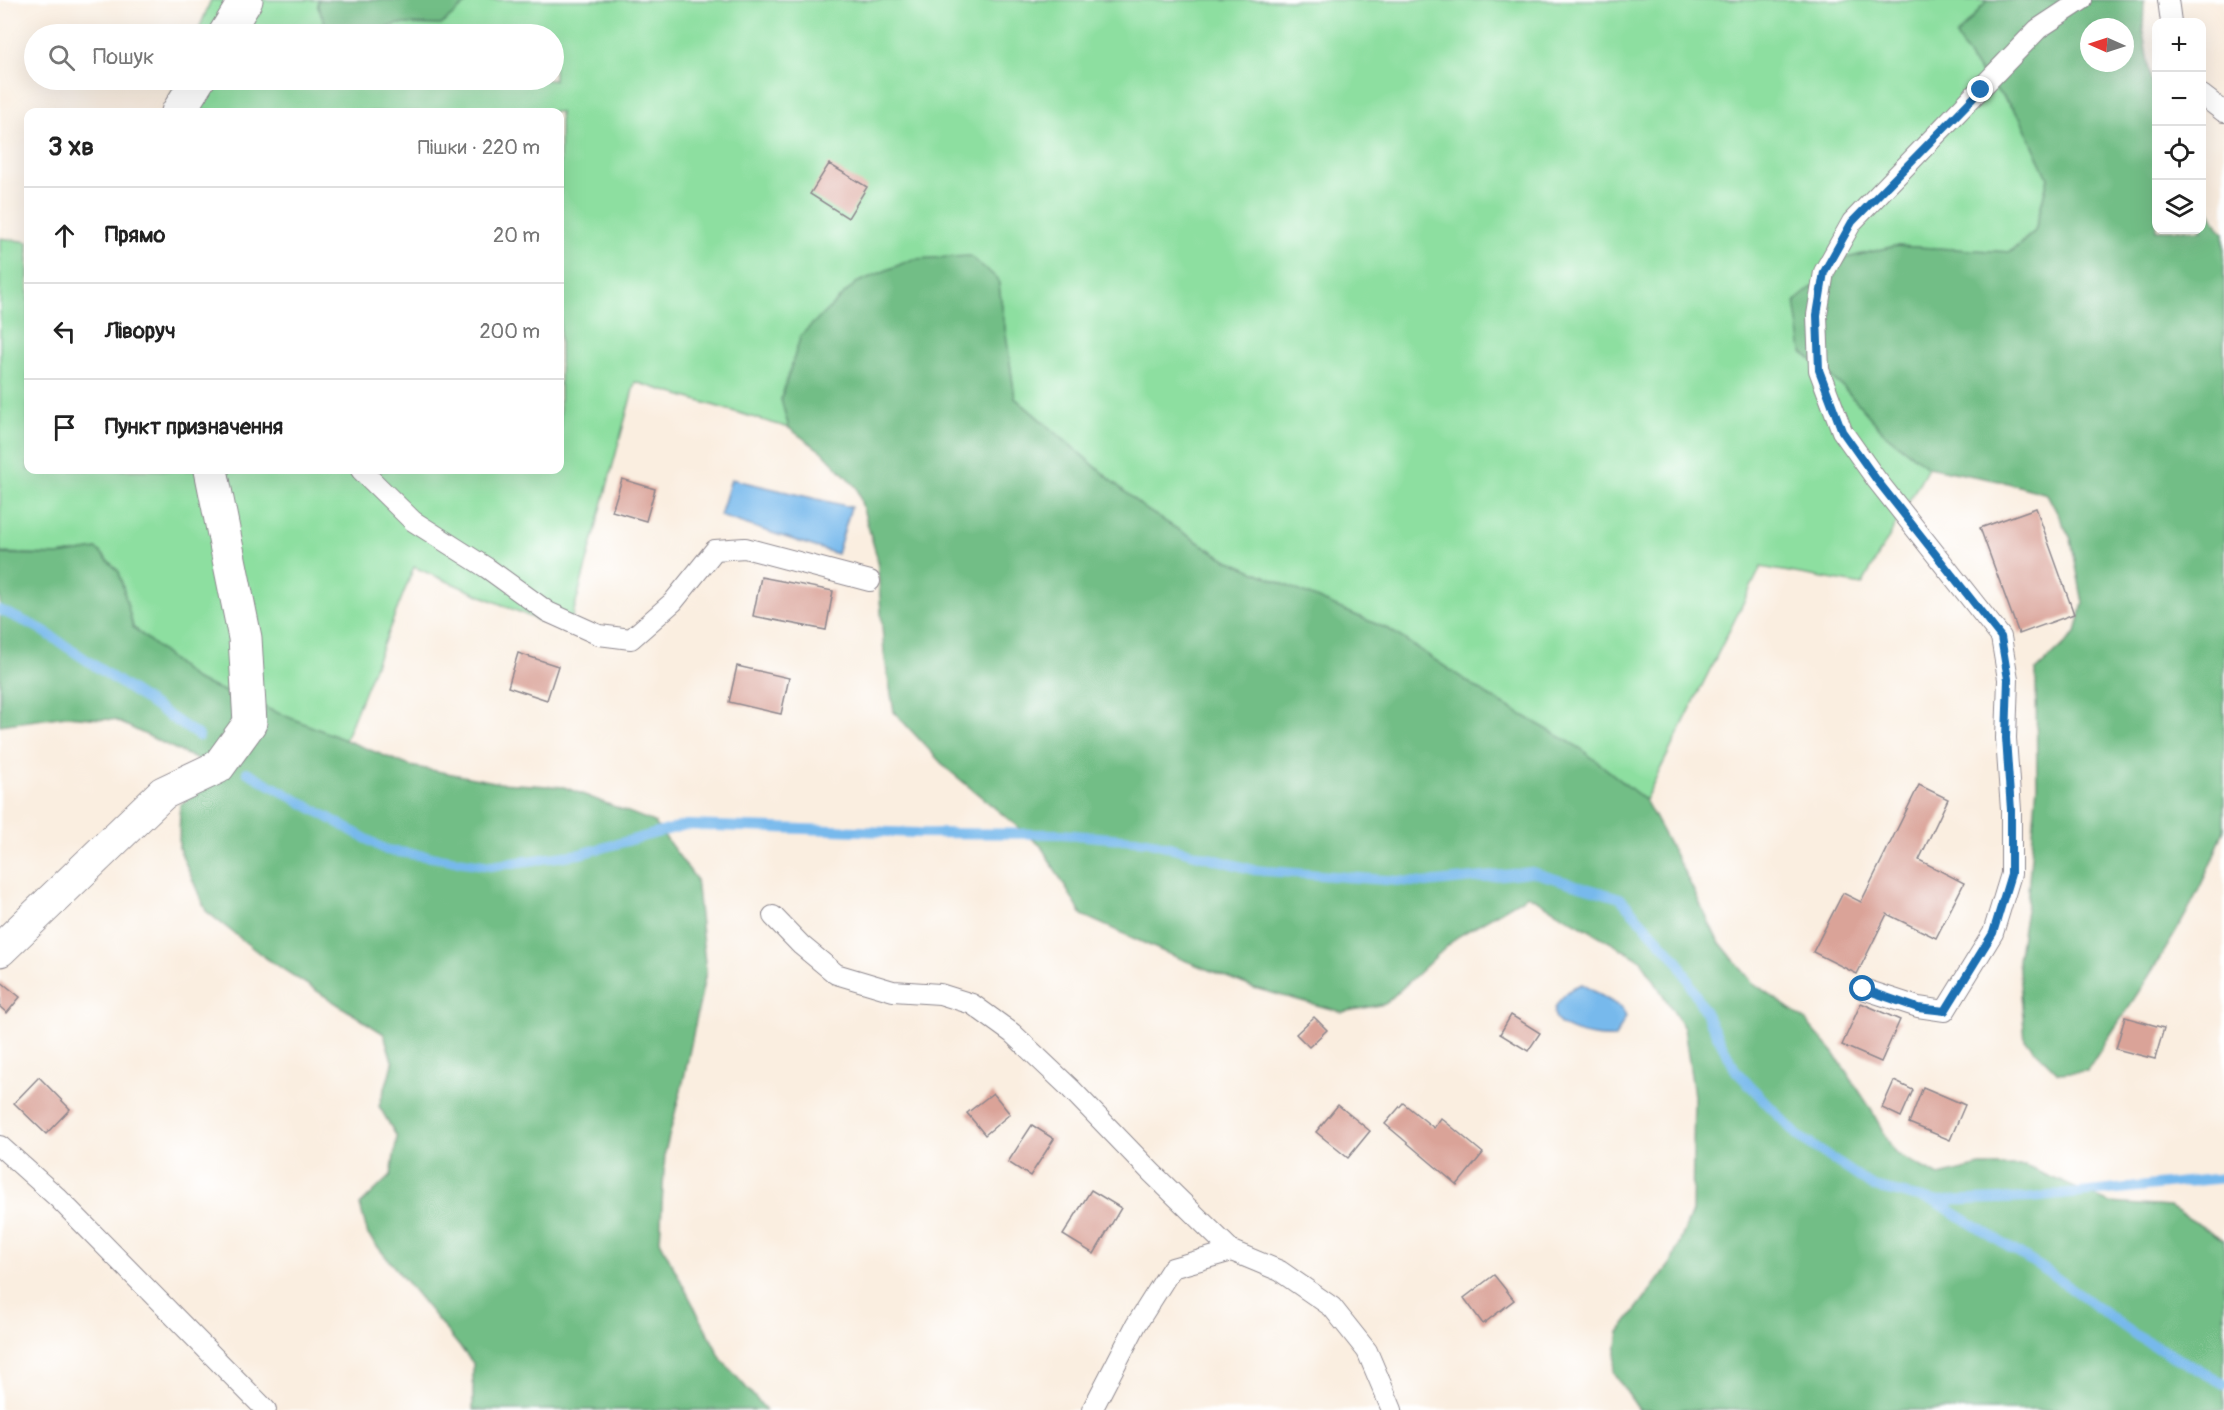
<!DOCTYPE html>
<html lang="uk">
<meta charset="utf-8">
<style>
body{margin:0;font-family:Pangolin,sans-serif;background:#f2f2f2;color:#222}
.controls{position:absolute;right:18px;top:18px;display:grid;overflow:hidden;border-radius:12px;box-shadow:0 6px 24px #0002}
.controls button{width:54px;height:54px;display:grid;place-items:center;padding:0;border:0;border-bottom:2px solid #e0e0e0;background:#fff;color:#222;font:30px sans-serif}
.compass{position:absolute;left:2080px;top:18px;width:54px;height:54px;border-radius:50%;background:#fff;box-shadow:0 6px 24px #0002;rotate:273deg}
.stop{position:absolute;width:18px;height:18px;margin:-14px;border:4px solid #1f6fb2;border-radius:50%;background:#fff}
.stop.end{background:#1f6fb2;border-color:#fff;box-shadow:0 2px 6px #0008}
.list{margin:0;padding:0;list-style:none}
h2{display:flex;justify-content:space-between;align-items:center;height:78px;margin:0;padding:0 24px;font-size:26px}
h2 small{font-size:20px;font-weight:400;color:#767676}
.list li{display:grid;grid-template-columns:39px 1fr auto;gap:18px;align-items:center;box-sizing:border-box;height:96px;padding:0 24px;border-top:2px solid #e0e0e0}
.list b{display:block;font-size:22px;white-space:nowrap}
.list em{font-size:20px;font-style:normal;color:#767676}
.icon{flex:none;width:33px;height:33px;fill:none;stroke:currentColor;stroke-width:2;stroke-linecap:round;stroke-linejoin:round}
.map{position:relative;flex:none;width:2224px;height:1410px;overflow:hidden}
.search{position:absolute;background:#fff;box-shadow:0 6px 24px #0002;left:24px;top:24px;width:540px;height:66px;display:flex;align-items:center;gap:15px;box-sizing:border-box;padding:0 21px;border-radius:33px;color:#767676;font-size:22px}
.panel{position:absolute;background:#fff;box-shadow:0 6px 24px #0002;left:24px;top:108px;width:540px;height:366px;border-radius:12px}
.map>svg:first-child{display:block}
.green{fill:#8ddfa0;stroke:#58806e;stroke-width:1.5}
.forest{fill:#72be86;stroke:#4a7060;stroke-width:1.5;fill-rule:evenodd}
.water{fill:#77b9ec;stroke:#4c6e94;stroke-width:1.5}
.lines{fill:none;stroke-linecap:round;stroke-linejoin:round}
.stream{stroke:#77b9ec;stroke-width:10}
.building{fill:#daa398}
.service-casing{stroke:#8e888e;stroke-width:22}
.minor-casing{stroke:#8e888e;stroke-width:35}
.service{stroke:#fff;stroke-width:20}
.minor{stroke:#fff;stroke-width:33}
.route{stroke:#1f6fb2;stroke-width:8}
</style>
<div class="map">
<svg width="2224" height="1410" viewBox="0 0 2224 1410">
<rect width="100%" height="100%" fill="#fff"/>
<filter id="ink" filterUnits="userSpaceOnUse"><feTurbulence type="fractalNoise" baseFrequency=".0167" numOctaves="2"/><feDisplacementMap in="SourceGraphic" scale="12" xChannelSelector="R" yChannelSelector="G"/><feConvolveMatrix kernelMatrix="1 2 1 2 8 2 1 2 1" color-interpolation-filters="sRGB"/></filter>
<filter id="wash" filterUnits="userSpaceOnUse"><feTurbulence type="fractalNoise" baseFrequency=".008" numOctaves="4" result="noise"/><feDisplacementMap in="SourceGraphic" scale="24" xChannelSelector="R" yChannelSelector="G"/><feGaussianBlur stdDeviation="1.35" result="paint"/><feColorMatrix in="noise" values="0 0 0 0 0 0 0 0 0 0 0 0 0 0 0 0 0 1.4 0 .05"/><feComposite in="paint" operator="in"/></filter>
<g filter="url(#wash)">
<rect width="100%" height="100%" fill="#faeee0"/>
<path class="green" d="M 211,0 L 318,0 L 318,7 L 330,34 L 197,34 Z
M 470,0 L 1988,0 L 1957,36 L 1971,61 L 2020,117 L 2048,178 L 2035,231 L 2010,252 L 1895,246 L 1847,258 L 1802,352 L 1845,389 L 1885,434 L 1928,467 L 1862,585 L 1761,567 L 1645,800 L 1580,748 L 1489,696 L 1390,630 L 1225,559 L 1145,509 L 1015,398 L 998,279 L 781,399 L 789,428 L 635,382 L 568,633 L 414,567 L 345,740 L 196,680 L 133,627 L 119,572 L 97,549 L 58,555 L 0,553 L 0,238 L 28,242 L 28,470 L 560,470 L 560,112 L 165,112 L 177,80 L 554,80 L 554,34 L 371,34 L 396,24 L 441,25 Z"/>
<path class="forest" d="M 318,0 L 470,0 L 441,25 L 397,24 L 371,34 L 330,34 L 318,7 Z
M 1988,0 L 2144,0 L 2143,32 L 2154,101 L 2156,107 L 2156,230 L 2202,230 L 2202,196 L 2219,228 L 2224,233 L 2224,829 C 2194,918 2136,993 2087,1071 L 2058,1073 L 2025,1040 L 2018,960 L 2027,903 L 2037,785 L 2036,671 L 2076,633 L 2083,603 L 2071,539 L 2047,494 L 2004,482 L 1928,467 L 1885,434 L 1845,389 L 1802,351 L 1795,301 L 1847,258 L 1895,246 L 2011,252 L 2035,231 L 2048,178 L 2020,117 L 1971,61 L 1956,36 ZM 2089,27 L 2125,27 L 2125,63 L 2089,63 Z
M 970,256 L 998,279 L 1015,398 L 1145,509 L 1225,559 L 1390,630 L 1489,696 L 1580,748 L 1645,800 L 1689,881 L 1717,939 L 1752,982 L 1804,1019 L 1834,1053 L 1869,1106 L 1895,1153 L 1939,1176 L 1980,1166 L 2025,1166 L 2110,1203 L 2170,1207 L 2224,1240 L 2224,1410 L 1639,1410 L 1613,1372 L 1619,1332 L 1671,1263 L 1692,1212 L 1694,1096 L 1684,1028 L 1641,960 L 1528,895 L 1457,937 L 1385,1004 L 1342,1012 L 1254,988 L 1164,952 L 1082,915 L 1041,846 L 945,767 L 894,712 L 884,653 L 877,557 L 857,488 L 825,454 L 789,428 L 781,399 L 801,335 L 856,283 L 913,259 Z
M 97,549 L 119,572 L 133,627 L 196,680 L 410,766 L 500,783 L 564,787 L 654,822 L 696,879 L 706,972 L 684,1078 L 665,1152 L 660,1241 L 722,1360 L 766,1410 L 473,1410 L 473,1363 L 368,1235 L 360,1205 L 391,1175 L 397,1137 L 379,1106 L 393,1064 L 384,1034 L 264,957 L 206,911 L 179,848 L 180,805 L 223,772 L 115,720 L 66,716 L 0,725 L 0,554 L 58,555 Z"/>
<path class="water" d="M 731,479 L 851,507 L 837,554 L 720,516 Z
M 1582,984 L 1622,1008 L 1626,1017 L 1615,1037 C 1596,1039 1536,1029 1560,1000 C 1568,991 1572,987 1582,984 Z"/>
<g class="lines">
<path class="stream" d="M 0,610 L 39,628 L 199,736
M 247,772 L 386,850 L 490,866 L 580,854 L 686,825 L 918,833 L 1061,834 L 1147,841 L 1254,870 L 1426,883 L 1532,872 L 1620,898 L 1678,961 L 1736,1071 L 1798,1136 L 1874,1187 L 1935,1201 L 2047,1271 L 2137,1336 L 2224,1384
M 1935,1201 L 2031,1198 L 2224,1178"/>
</g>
<g id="blocks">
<path class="building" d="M 829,164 L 867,187 L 848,218 L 810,194 Z
M 622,479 L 655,489 L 646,521 L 612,511 Z
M 2036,508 L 2074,614 L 2019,634 L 1980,528 Z
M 761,577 L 833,591 L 826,630 L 753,616 Z
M 518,653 L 558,666 L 547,700 L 508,687 Z
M 737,666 L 789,678 L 781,714 L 729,702 Z
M 1919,785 L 1948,799 L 1919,860 L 1964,883 L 1936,938 L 1887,914 L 1857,974 L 1813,952 L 1843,893 L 1861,902 Z
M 0,981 L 20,997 L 7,1013 L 0,1007 Z
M 1861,1003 L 1900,1020 L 1881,1062 L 1842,1045 Z
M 1511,1015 L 1540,1033 L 1528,1051 L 1500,1034 Z
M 1314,1017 L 1327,1030 L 1309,1047 L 1296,1034 Z
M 2125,1017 L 2164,1028 L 2155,1059 L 2116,1049 Z
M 39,1077 L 70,1109 L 46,1134 L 14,1103 Z
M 1894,1081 L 1913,1090 L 1901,1117 L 1882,1108 Z
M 1923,1087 L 1965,1105 L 1950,1140 L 1909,1123 Z
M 993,1093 L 1010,1114 L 985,1135 L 967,1113 Z
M 1403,1103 L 1434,1128 L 1441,1118 L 1483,1153 L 1457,1185 L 1385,1124 Z
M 1338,1105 L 1370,1131 L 1348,1158 L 1316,1132 Z
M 1032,1125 L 1054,1139 L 1030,1176 L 1008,1162 Z
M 1091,1190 L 1121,1208 L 1094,1254 L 1063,1235 Z
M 1494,1275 L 1514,1300 L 1483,1324 L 1464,1298 Z"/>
</g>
</g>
<g filter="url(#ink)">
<use href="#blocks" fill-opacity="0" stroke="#8e888e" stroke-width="1.5"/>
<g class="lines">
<defs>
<path id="service" d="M 2168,0 L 2171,22
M 2202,95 L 2224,112
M 361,470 L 413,521 L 487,568 L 548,612 L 599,635 L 631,639 L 673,602 L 715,550 L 745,548 L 870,581
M 773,916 L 801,945 L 836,974 L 893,991 L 940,994 L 972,1004 L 1012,1033 L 1070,1088 L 1152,1173 L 1232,1251 L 1280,1271 L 1332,1307 L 1367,1351 L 1392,1410
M 1863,989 L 1918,1007 L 1945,1011 L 1993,933 L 2011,874 L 2011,810 L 2006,738 L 2008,679 L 2001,637 L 1876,479 L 1842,431 L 1819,370 L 1817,315 L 1824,272 L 1852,222 L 2038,29 L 2082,0
M 0,1146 L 58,1198 L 266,1410
M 1092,1410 L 1136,1325 L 1172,1268 L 1232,1251"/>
<path id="minor" d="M 225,34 L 246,0
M 178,112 L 198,80
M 0,950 L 163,793 L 218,767 L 250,723 L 245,638 L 211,470"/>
</defs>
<use href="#service" class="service-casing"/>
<use href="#minor" class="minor-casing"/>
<use href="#service" class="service"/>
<use href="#minor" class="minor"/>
</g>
</g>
<g class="lines" filter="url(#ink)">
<path class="route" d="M 1863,989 L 1918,1008 L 1945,1011 L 1993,933 L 2011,874 L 2011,810 L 2006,738 L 2008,679 L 2001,637 L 1876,479 L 1842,431 L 1819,370 L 1817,315 L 1824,272 L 1852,222 L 1981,90"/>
</g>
</svg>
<div class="controls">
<button>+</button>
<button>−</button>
<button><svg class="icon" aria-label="locate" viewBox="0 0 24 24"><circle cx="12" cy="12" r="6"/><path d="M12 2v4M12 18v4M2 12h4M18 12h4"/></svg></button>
<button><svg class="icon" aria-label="layers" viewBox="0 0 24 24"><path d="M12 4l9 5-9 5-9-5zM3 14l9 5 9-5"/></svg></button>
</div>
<svg class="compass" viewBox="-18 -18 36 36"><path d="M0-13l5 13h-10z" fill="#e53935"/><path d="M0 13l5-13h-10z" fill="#767676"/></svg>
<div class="stop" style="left:1863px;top:989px"></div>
<div class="stop end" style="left:1981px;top:90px"></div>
<div class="search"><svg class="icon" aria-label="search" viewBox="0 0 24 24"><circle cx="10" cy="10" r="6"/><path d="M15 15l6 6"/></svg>Пошук</div>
<section class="panel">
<h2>3 хв<small>Пішки · 220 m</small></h2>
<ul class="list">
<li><svg class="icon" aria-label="ahead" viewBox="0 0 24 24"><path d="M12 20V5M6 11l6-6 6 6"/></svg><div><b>Прямо</b></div><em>20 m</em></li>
<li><svg class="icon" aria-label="left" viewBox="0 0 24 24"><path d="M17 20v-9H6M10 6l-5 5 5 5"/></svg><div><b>Ліворуч</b></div><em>200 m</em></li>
<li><svg class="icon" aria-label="arrive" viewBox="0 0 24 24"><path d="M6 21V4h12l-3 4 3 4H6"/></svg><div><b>Пункт призначення</b></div></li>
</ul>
</section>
</div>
